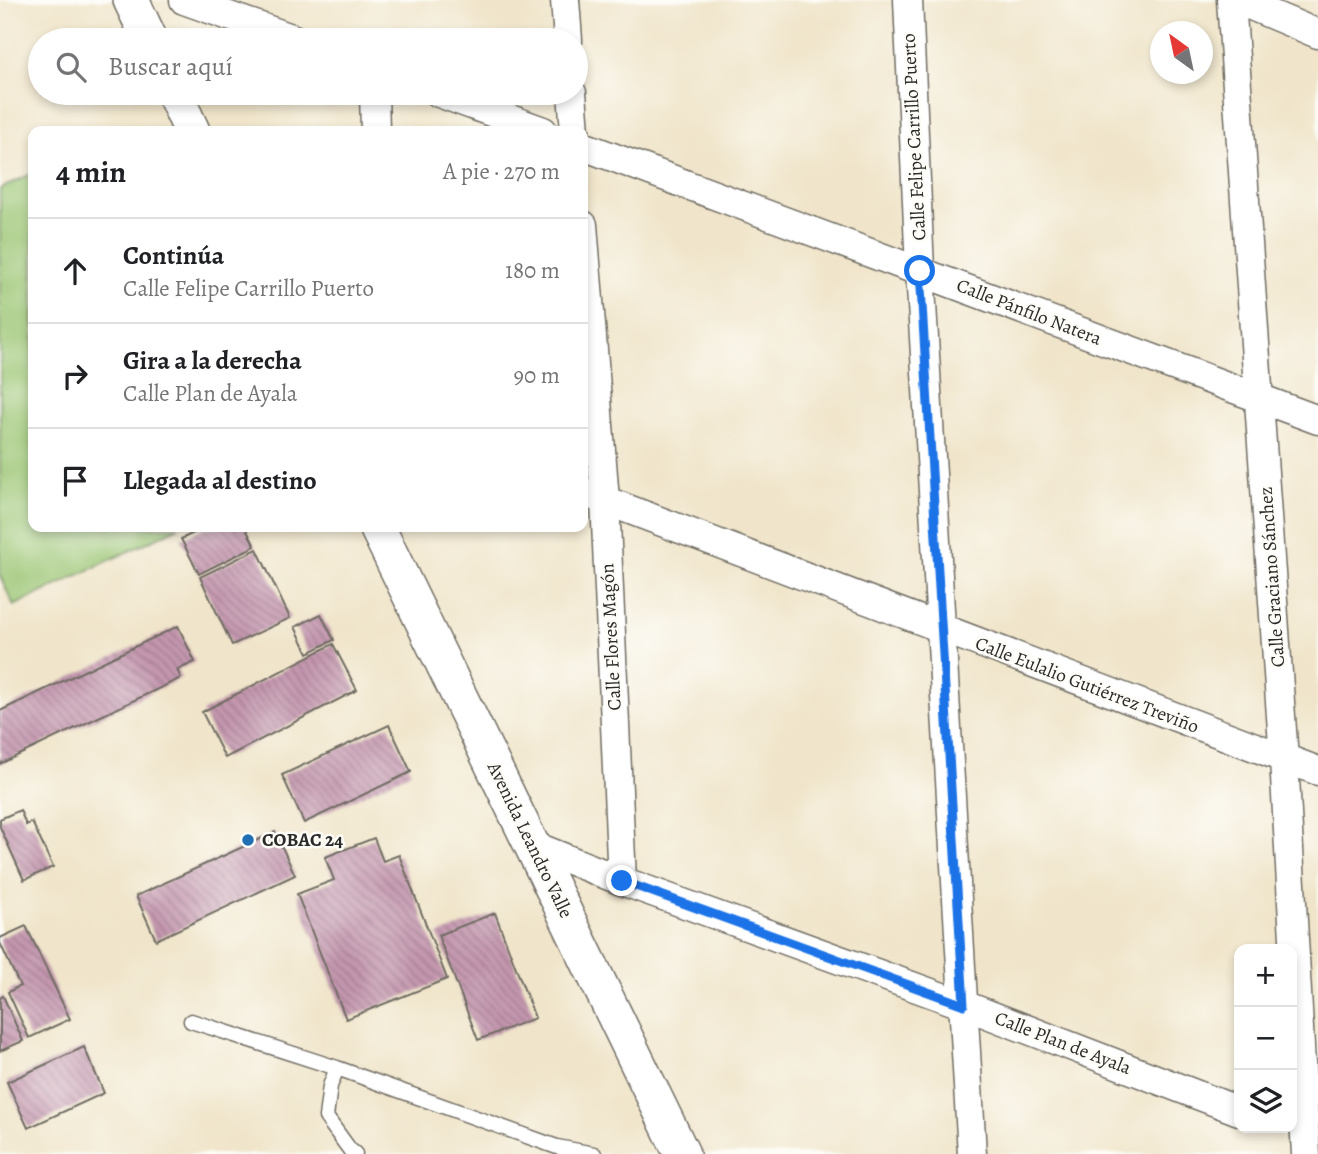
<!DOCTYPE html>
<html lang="es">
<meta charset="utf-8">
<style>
body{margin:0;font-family:Alegreya,serif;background:#f6f6f6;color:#202124}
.controls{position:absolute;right:21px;bottom:21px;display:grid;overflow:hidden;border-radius:14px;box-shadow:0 4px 10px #0003}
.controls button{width:63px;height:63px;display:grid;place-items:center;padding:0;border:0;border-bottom:2px solid #e0e0e0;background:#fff;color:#202124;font:35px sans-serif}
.compass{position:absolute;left:1150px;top:21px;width:63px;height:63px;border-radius:50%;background:#fff;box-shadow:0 4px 10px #0003;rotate:327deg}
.stop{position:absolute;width:21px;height:21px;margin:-16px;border:5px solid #1a73e8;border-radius:50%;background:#fff}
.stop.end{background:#1a73e8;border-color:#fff;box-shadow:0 2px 7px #0008}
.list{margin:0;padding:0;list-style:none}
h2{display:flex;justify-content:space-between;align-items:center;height:91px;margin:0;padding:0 28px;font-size:30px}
h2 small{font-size:23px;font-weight:400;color:#757577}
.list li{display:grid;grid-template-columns:46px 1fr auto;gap:21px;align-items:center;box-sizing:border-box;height:105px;padding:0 28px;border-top:2px solid #e0e0e0}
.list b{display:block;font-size:26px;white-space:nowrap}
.list p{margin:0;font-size:23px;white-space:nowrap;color:#757577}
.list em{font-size:23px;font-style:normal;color:#757577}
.icon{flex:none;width:38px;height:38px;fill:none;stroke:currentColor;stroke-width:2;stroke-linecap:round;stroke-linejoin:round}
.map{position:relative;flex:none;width:1318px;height:1154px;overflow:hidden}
.search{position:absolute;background:#fff;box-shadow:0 4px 10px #0003;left:28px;top:28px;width:560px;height:77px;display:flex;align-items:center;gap:18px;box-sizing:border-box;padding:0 24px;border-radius:38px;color:#757577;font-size:26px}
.panel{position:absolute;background:#fff;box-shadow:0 4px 10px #0003;left:28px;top:126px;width:560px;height:406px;border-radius:14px}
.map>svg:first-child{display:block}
.grass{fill:#99c471;stroke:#62784e;stroke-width:2}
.building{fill:url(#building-back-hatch)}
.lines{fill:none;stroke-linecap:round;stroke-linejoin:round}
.service-casing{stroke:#706c63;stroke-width:17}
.minor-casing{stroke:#706c63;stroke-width:31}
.tertiary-casing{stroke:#706c63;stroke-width:38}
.service{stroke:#fff;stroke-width:14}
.minor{stroke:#fff;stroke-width:28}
.tertiary{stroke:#fff;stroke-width:35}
.route{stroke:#1a73e8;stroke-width:9}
.poi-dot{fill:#1f6fb2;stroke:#fdfcf7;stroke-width:2.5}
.labels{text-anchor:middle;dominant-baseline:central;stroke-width:5;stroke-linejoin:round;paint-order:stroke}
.street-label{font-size:19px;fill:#2b2b2b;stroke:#fdfcf7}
.poi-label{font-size:19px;font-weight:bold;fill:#2b2b2b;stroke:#fdfcf7;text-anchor:start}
</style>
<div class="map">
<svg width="1318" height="1154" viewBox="0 0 1318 1154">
<defs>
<pattern id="building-back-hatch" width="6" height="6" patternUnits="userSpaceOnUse" patternTransform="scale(1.75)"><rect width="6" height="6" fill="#c497af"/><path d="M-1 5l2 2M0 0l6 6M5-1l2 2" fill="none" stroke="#9f7b8f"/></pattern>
</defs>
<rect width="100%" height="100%" fill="#fdfcf7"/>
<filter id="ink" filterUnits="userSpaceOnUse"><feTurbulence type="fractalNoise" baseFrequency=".0143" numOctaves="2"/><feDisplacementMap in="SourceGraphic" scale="14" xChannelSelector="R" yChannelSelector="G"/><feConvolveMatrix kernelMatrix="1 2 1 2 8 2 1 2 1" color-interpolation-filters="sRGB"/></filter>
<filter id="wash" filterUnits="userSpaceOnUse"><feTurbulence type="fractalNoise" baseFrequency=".00686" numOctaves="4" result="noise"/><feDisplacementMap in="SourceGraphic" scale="28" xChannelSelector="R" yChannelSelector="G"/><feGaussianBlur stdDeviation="1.57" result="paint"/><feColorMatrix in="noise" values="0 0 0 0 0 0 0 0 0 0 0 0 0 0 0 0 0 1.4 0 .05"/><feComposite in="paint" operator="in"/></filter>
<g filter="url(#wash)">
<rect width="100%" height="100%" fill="#f0e5ca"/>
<path class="grass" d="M 33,173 L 33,527 L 179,527 L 14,606 L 0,576 L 0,189 Z"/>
<g id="blocks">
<path class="building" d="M 206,527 L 245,527 L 255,546 L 199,574 L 181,539 Z
M 257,549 L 290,618 L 232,645 L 200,577 Z
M 321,614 L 334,640 L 308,653 L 295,627 Z
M 178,626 L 195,662 L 177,670 L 181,678 L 0,764 L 0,711 Z
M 333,644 L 357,690 L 225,758 L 202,712 Z
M 389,725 L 411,772 L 304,823 L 282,775 Z
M 20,810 L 26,825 L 32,822 L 53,867 L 24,880 L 0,827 L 0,819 Z
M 275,832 L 295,875 L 156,940 L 136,896 Z
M 374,838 L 383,861 L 399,855 L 447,979 L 346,1019 L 297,894 L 334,880 L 325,857 Z
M 495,913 L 535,1018 L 478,1040 L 438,935 Z
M 26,926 L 70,1019 L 29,1038 L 8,992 L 20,986 L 0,943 L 0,938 Z
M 3,996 L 23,1041 L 0,1051 L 0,998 Z
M 84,1047 L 104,1093 L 28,1128 L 7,1082 Z"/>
</g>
</g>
<g filter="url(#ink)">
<use href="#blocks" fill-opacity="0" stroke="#706c63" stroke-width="2"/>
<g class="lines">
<defs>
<path id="service" d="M 191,1021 L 337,1068 L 557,1147 L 594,1154
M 337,1068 L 330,1086 L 326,1117 L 350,1150 L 355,1154"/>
<path id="minor" d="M 184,0 L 297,40
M 565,0 L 568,40
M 908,0 L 920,270 L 972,1154
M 1231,0 L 1284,759 L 1306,1154
M 1237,0 L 1318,34
M 374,93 L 375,131
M 439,93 L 543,131
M 572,93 L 575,131
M 583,146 L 1318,420
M 583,225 L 605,500 L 622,881
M 583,492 L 1318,771
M 532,845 L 622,881 L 964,1005 L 1239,1111"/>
<path id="tertiary" d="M 131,0 L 150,40
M 174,93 L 192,131
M 377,527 L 682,1154"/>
</defs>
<use href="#service" class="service-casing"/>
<use href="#minor" class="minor-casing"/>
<use href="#tertiary" class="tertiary-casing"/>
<use href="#service" class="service"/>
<use href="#minor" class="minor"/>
<use href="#tertiary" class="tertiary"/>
</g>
</g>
<g class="lines" filter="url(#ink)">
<path class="route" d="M 622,881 L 964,1005 L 920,271"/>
</g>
<circle class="poi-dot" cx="248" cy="840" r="7"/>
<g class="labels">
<g class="street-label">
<text transform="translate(914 137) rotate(-93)">Calle Felipe Carrillo Puerto</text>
<text transform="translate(1029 312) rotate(21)">Calle Pánfilo Natera</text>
<text transform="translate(1272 577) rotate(-94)">Calle Graciano Sánchez</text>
<text transform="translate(611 637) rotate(-93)">Calle Flores Magón</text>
<text transform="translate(1087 685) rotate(21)">Calle Eulalio Gutiérrez Treviño</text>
<text transform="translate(530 840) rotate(64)">Avenida Leandro Valle</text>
<text transform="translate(1063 1043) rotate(21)">Calle Plan de Ayala</text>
</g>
<g class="poi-label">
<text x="262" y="840">COBAC 24</text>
</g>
</g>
</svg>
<div class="controls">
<button>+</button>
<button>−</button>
<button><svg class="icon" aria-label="layers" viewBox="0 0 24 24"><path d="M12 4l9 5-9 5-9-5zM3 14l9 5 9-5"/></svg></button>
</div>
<svg class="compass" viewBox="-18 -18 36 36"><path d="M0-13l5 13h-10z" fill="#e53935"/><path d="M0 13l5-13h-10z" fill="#757577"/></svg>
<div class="stop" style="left:920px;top:271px"></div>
<div class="stop end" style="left:622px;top:881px"></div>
<div class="search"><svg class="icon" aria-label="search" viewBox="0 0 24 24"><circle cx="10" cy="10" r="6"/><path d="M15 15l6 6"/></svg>Buscar aquí</div>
<section class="panel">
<h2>4 min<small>A pie · 270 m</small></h2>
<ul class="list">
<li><svg class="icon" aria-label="ahead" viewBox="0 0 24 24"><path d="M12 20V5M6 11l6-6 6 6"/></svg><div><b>Continúa</b><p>Calle Felipe Carrillo Puerto</p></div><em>180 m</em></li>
<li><svg class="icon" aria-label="right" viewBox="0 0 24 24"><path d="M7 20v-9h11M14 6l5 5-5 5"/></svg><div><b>Gira a la derecha</b><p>Calle Plan de Ayala</p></div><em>90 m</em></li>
<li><svg class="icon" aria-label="arrive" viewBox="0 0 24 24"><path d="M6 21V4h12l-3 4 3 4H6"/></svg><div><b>Llegada al destino</b></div></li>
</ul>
</section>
</div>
